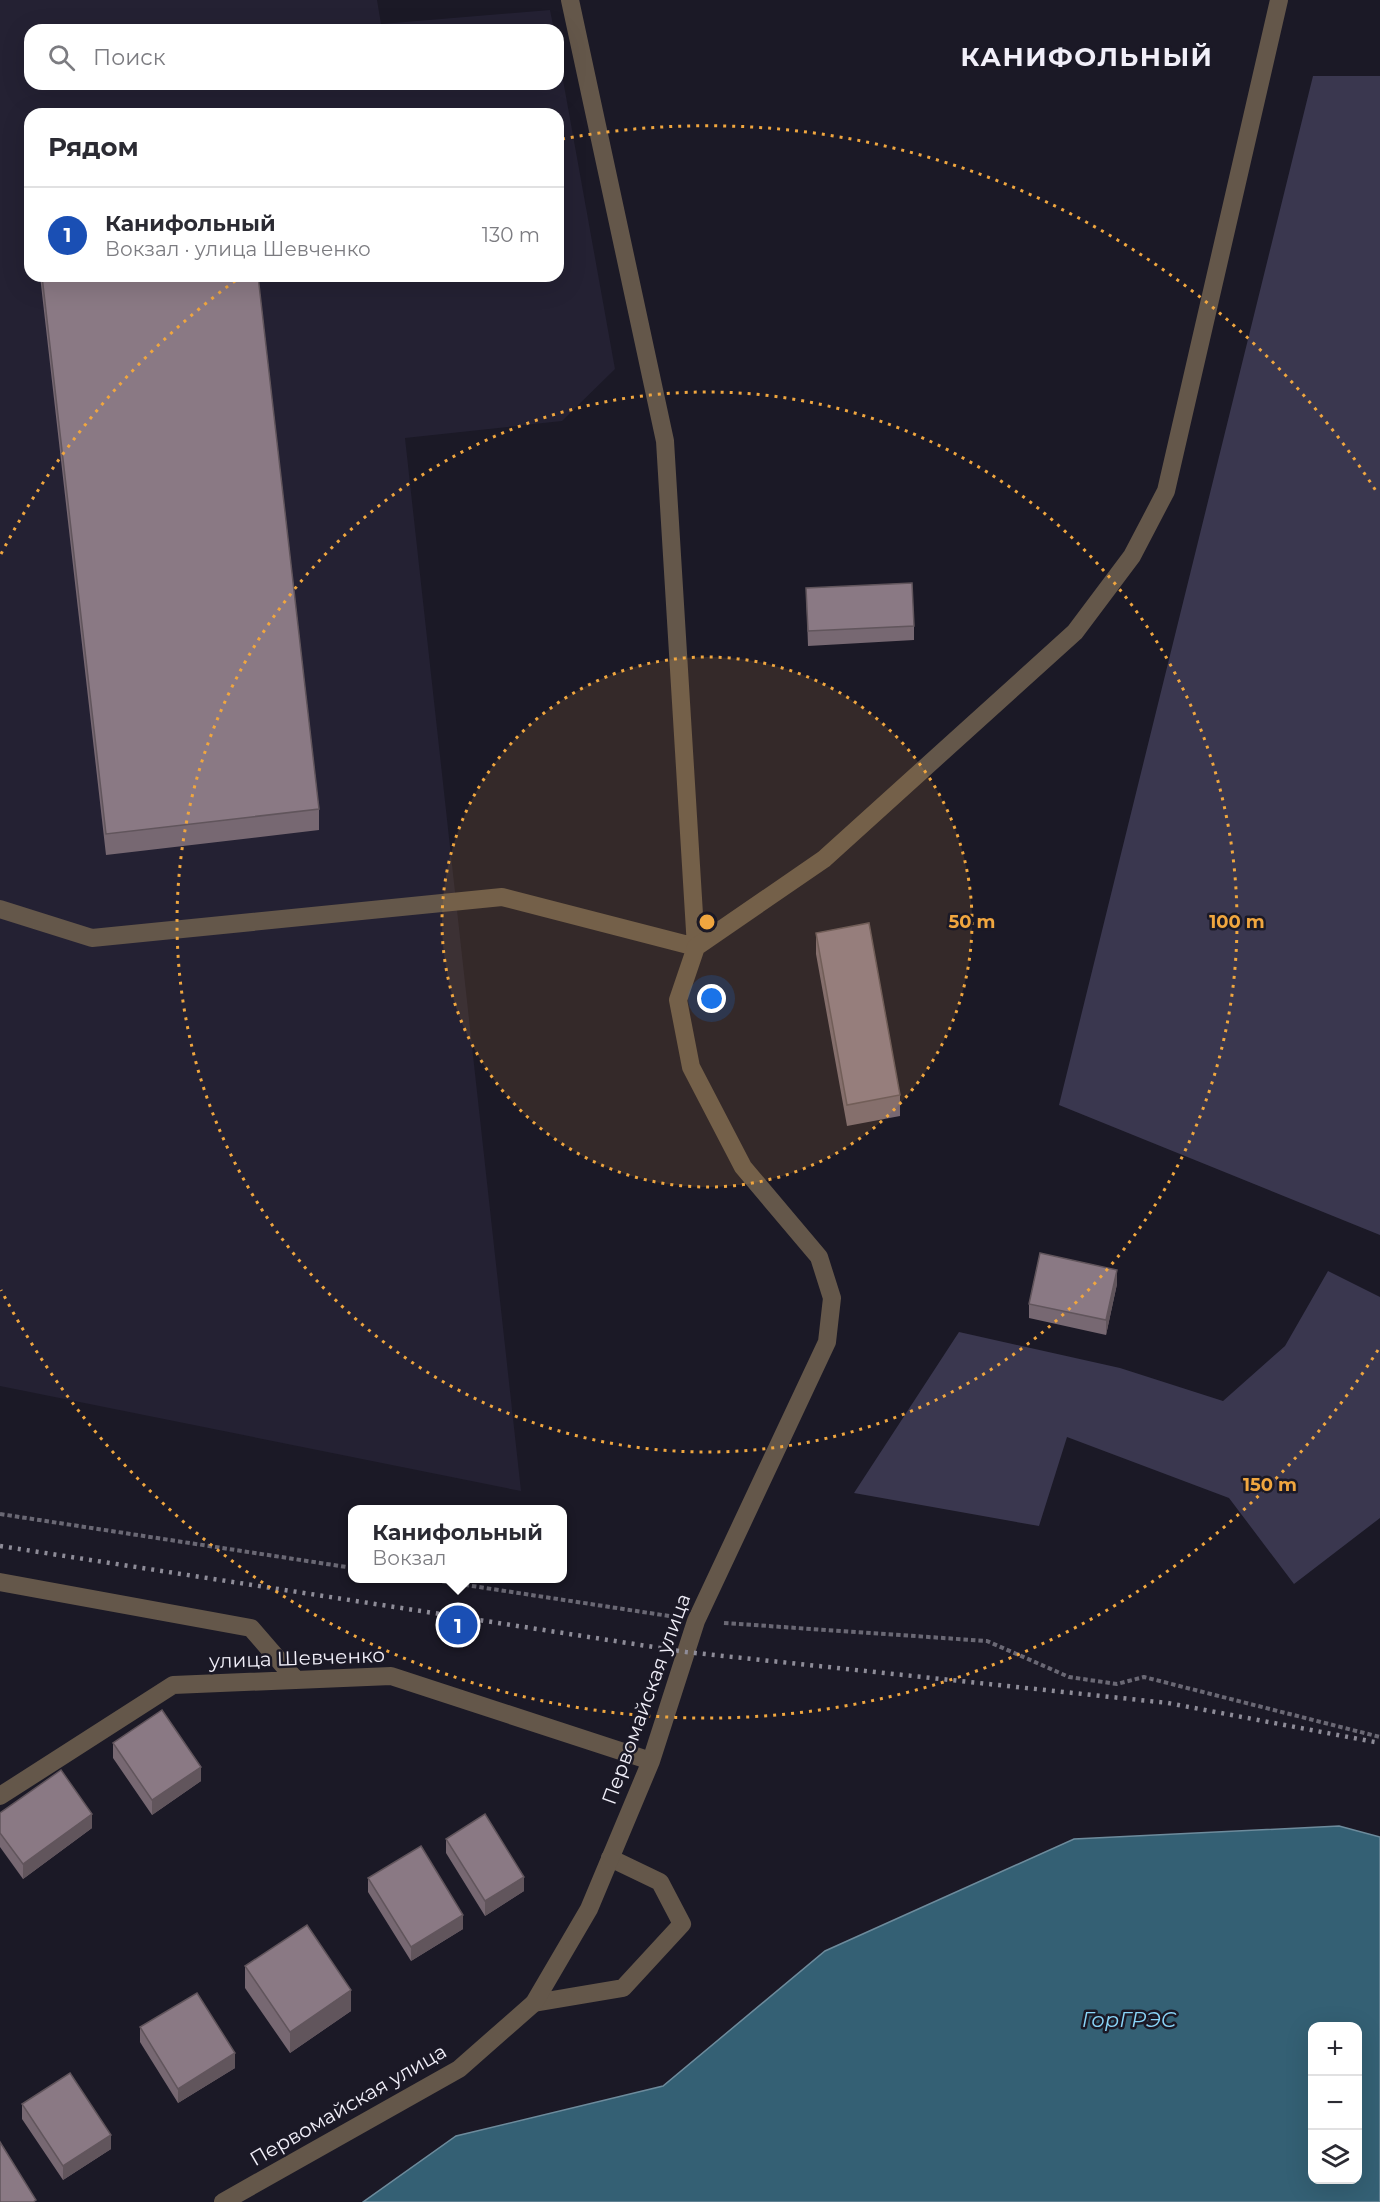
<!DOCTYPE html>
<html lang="ru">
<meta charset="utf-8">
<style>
body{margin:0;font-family:Montserrat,sans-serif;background:#f7f7f7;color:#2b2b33}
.controls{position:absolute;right:18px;bottom:18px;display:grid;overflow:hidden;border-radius:12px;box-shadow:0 6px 24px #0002}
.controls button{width:54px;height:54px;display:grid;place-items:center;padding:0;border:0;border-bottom:2px solid #e1e1e2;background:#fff;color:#2b2b33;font:30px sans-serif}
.you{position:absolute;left:712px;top:999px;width:21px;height:21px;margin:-15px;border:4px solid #fff;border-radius:50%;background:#1a73e8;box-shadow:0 0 0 9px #1a73e833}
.badge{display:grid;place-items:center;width:39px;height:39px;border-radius:50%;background:#d93025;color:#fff;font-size:20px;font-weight:700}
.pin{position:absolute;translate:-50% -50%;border:3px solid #fff;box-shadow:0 2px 6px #0006}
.popup{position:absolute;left:348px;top:1505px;width:219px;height:78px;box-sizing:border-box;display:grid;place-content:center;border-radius:12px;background:#fff;filter:drop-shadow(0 2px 4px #0005);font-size:20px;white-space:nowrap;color:#7c7c81}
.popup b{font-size:22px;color:#2b2b33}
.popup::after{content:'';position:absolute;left:50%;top:100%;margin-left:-12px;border:12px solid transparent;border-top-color:#fff}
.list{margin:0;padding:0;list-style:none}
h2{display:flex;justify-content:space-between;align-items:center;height:78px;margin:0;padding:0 24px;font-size:26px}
h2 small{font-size:20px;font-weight:400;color:#7c7c81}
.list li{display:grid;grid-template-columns:39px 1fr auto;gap:18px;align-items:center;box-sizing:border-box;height:96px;padding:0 24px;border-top:2px solid #e1e1e2}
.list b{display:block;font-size:22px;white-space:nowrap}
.list p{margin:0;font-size:20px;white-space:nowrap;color:#7c7c81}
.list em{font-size:20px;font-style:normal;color:#7c7c81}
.icon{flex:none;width:33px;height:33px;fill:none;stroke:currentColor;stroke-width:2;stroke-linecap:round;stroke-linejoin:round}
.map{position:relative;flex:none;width:1380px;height:2202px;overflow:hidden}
.search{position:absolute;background:#fff;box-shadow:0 6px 24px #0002;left:24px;top:24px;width:540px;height:66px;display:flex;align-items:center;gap:15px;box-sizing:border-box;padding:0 21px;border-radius:18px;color:#7c7c81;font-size:22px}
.panel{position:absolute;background:#fff;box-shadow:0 6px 24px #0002;left:24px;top:108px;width:540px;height:174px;border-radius:18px}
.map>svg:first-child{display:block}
.built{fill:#242133;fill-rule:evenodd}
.green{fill:#3a374f}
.water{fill:#346074;stroke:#6d8b9c;stroke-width:1.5;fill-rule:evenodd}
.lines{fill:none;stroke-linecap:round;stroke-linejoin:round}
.path{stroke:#6a6874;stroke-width:4;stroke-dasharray:4.5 3;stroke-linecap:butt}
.lane{stroke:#64574a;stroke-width:18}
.street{stroke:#64574a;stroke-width:18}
.rail{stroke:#8e8c98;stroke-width:4.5;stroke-dasharray:3 6;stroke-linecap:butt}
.wall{fill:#776872}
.shaded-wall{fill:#61555c}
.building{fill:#8a7984;stroke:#61555c;stroke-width:1.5}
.ring{fill:none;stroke:#f0a63f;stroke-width:3;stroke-dasharray:3 6}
.labels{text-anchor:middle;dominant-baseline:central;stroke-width:5;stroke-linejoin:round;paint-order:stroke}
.street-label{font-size:20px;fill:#f1eff9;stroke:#1b1926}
.water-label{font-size:21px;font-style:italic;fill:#8ad5f8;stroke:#1b1926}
.district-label{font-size:26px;font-weight:bold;letter-spacing:1.5px;fill:#f1eff9;stroke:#1b1926}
.centre{fill:#f0a63f;stroke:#1b1926;stroke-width:3}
.ring-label{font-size:18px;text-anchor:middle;font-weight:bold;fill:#f0a63f;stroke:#1b1926;stroke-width:5;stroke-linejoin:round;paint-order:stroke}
</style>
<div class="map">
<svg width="1380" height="2202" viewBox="0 0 1380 2202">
<rect width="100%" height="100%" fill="#1b1926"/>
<path class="built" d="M 0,0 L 377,0 L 381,24 L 550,10 L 554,30 L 30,30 L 30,84 L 558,84 L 558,52 L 615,369 L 562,421 L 405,438 L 521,1491 L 0,1386 ZM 30,114 L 558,114 L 558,276 L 30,276 Z"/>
<path class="green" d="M 1313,76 L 1380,76 L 1380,1235 L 1059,1105 Z
M 1328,1271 L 1380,1297 L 1380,1518 L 1294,1584 L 1229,1498 L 1067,1437 L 1039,1526 L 854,1493 L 959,1332 L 1120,1368 L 1223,1401 L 1285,1346 Z"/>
<path class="water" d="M 1339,1826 L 1380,1837 L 1380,2202 L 363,2202 L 456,2136 L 663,2086 L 825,1951 L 1074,1839 ZM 1312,2026 L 1358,2026 L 1358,2180 L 1312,2180 Z"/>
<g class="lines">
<path class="path" d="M 0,1514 L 353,1568
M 420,1578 L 669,1616
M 724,1623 L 987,1641 L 1069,1677 L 1117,1684 L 1144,1677 L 1380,1737"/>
<path class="lane" d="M 0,909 L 92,938 L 502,897 L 696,947 L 665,441 L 570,0
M 534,2003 L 623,1988 L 682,1924 L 660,1882 L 610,1858"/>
<path class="street" d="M 0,1582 L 251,1628 L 296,1680
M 0,1796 L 173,1685 L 391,1676 L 651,1761
M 223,2202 L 459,2069 L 534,2003 L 589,1909 L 651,1761 L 696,1621 L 827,1342 L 832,1298 L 819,1257 L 743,1167 L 691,1067 L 678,1000 L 696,947 L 824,859 L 1075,632 L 1132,556 L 1166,491 L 1279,0"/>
<path class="rail" d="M 0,1546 L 686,1652 L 1168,1703 L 1380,1743"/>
</g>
<path class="wall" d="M 30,146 L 30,188 L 28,168 L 28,147 Z
M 40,276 L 258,276 L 319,809 L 319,830 L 106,855 Z
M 806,588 L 914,626 L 914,640 L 808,646 Z
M 816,933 L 900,1095 L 900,1116 L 847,1126 L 816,954 Z
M 1117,1284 L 1106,1335 L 1029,1318 L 1029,1304 Z
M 113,1743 L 201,1781 L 152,1815 L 113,1758 Z
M 0,1813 L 92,1828 L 23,1879 L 0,1847 Z
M 446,1839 L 524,1891 L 485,1916 L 446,1853 Z
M 368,1878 L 463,1929 L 411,1961 L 368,1892 Z
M 245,1966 L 351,2011 L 290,2053 L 245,1988 Z
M 140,2027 L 235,2068 L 178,2103 L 140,2042 Z
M 22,2104 L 111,2149 L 63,2180 L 22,2119 Z"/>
<path class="shaded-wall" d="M 1117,1270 L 1117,1284 L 1106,1335 L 1106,1320 Z
M 201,1767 L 201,1781 L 152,1815 L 152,1800 Z
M 92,1814 L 92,1828 L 23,1879 L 23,1864 Z
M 524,1877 L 524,1891 L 485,1916 L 485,1901 Z
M 463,1915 L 463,1929 L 411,1961 L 411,1947 Z
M 351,1990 L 351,2011 L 290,2053 L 290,2032 Z
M 235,2053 L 235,2068 L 178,2103 L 178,2089 Z
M 111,2135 L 111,2149 L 63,2180 L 63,2166 Z"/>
<path class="building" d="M 30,146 L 30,167 L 28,147 Z
M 42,276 L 258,276 L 319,809 L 106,834 Z
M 912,583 L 914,626 L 808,631 L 806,588 Z
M 869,923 L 900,1095 L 847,1105 L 816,933 Z
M 1040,1253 L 1117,1270 L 1106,1320 L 1029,1304 Z
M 162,1710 L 201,1767 L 152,1800 L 113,1743 Z
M 61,1770 L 92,1814 L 23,1864 L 0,1833 L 0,1813 Z
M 485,1814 L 524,1877 L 485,1901 L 446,1839 Z
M 421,1846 L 463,1915 L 411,1947 L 368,1878 Z
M 307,1925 L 351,1990 L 290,2032 L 245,1966 Z
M 197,1993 L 235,2053 L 178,2089 L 140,2027 Z
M 70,2073 L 111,2135 L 63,2166 L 22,2104 Z
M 0,2142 L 36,2200 L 33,2202 L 0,2202 Z"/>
<circle cx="707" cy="922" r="265" fill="#f0a63f" fill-opacity=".12"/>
<g class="ring">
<circle cx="707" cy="922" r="265"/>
<circle cx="707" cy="922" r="530"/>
<path d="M1378 1350A796 796 0 0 1 1 1290M1 554A796 796 0 0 1 239 278M562 139A796 796 0 0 1 1378 494"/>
</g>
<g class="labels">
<g class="street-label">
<text transform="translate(297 1658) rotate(-2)">улица Шевченко</text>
<text transform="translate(646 1699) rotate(-70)">Первомайская улица</text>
<text transform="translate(348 2105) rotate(-30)">Первомайская улица</text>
</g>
<g class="water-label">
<text x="1129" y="2019">ГорГРЭС</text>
</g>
<g class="district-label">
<text x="1087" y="57">КАНИФОЛЬНЫЙ</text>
</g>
</g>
<circle cx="707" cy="922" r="9" class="centre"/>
<g class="ring-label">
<text x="972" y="928">50 m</text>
<text x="1237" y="928">100 m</text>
<text x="1270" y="1491">150 m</text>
</g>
</svg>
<div class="controls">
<button>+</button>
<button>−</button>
<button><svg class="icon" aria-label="layers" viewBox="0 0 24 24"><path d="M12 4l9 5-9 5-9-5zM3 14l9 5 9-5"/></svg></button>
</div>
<div class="you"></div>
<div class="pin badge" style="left:458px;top:1625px;background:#1a4fb4">1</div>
<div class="popup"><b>Канифольный</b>Вокзал</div>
<div class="search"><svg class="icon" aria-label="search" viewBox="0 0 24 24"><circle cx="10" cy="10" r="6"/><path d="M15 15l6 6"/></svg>Поиск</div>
<section class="panel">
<h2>Рядом<small></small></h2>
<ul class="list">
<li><span class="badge" style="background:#1a4fb4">1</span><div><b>Канифольный</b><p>Вокзал · улица Шевченко</p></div><em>130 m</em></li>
</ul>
</section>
</div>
